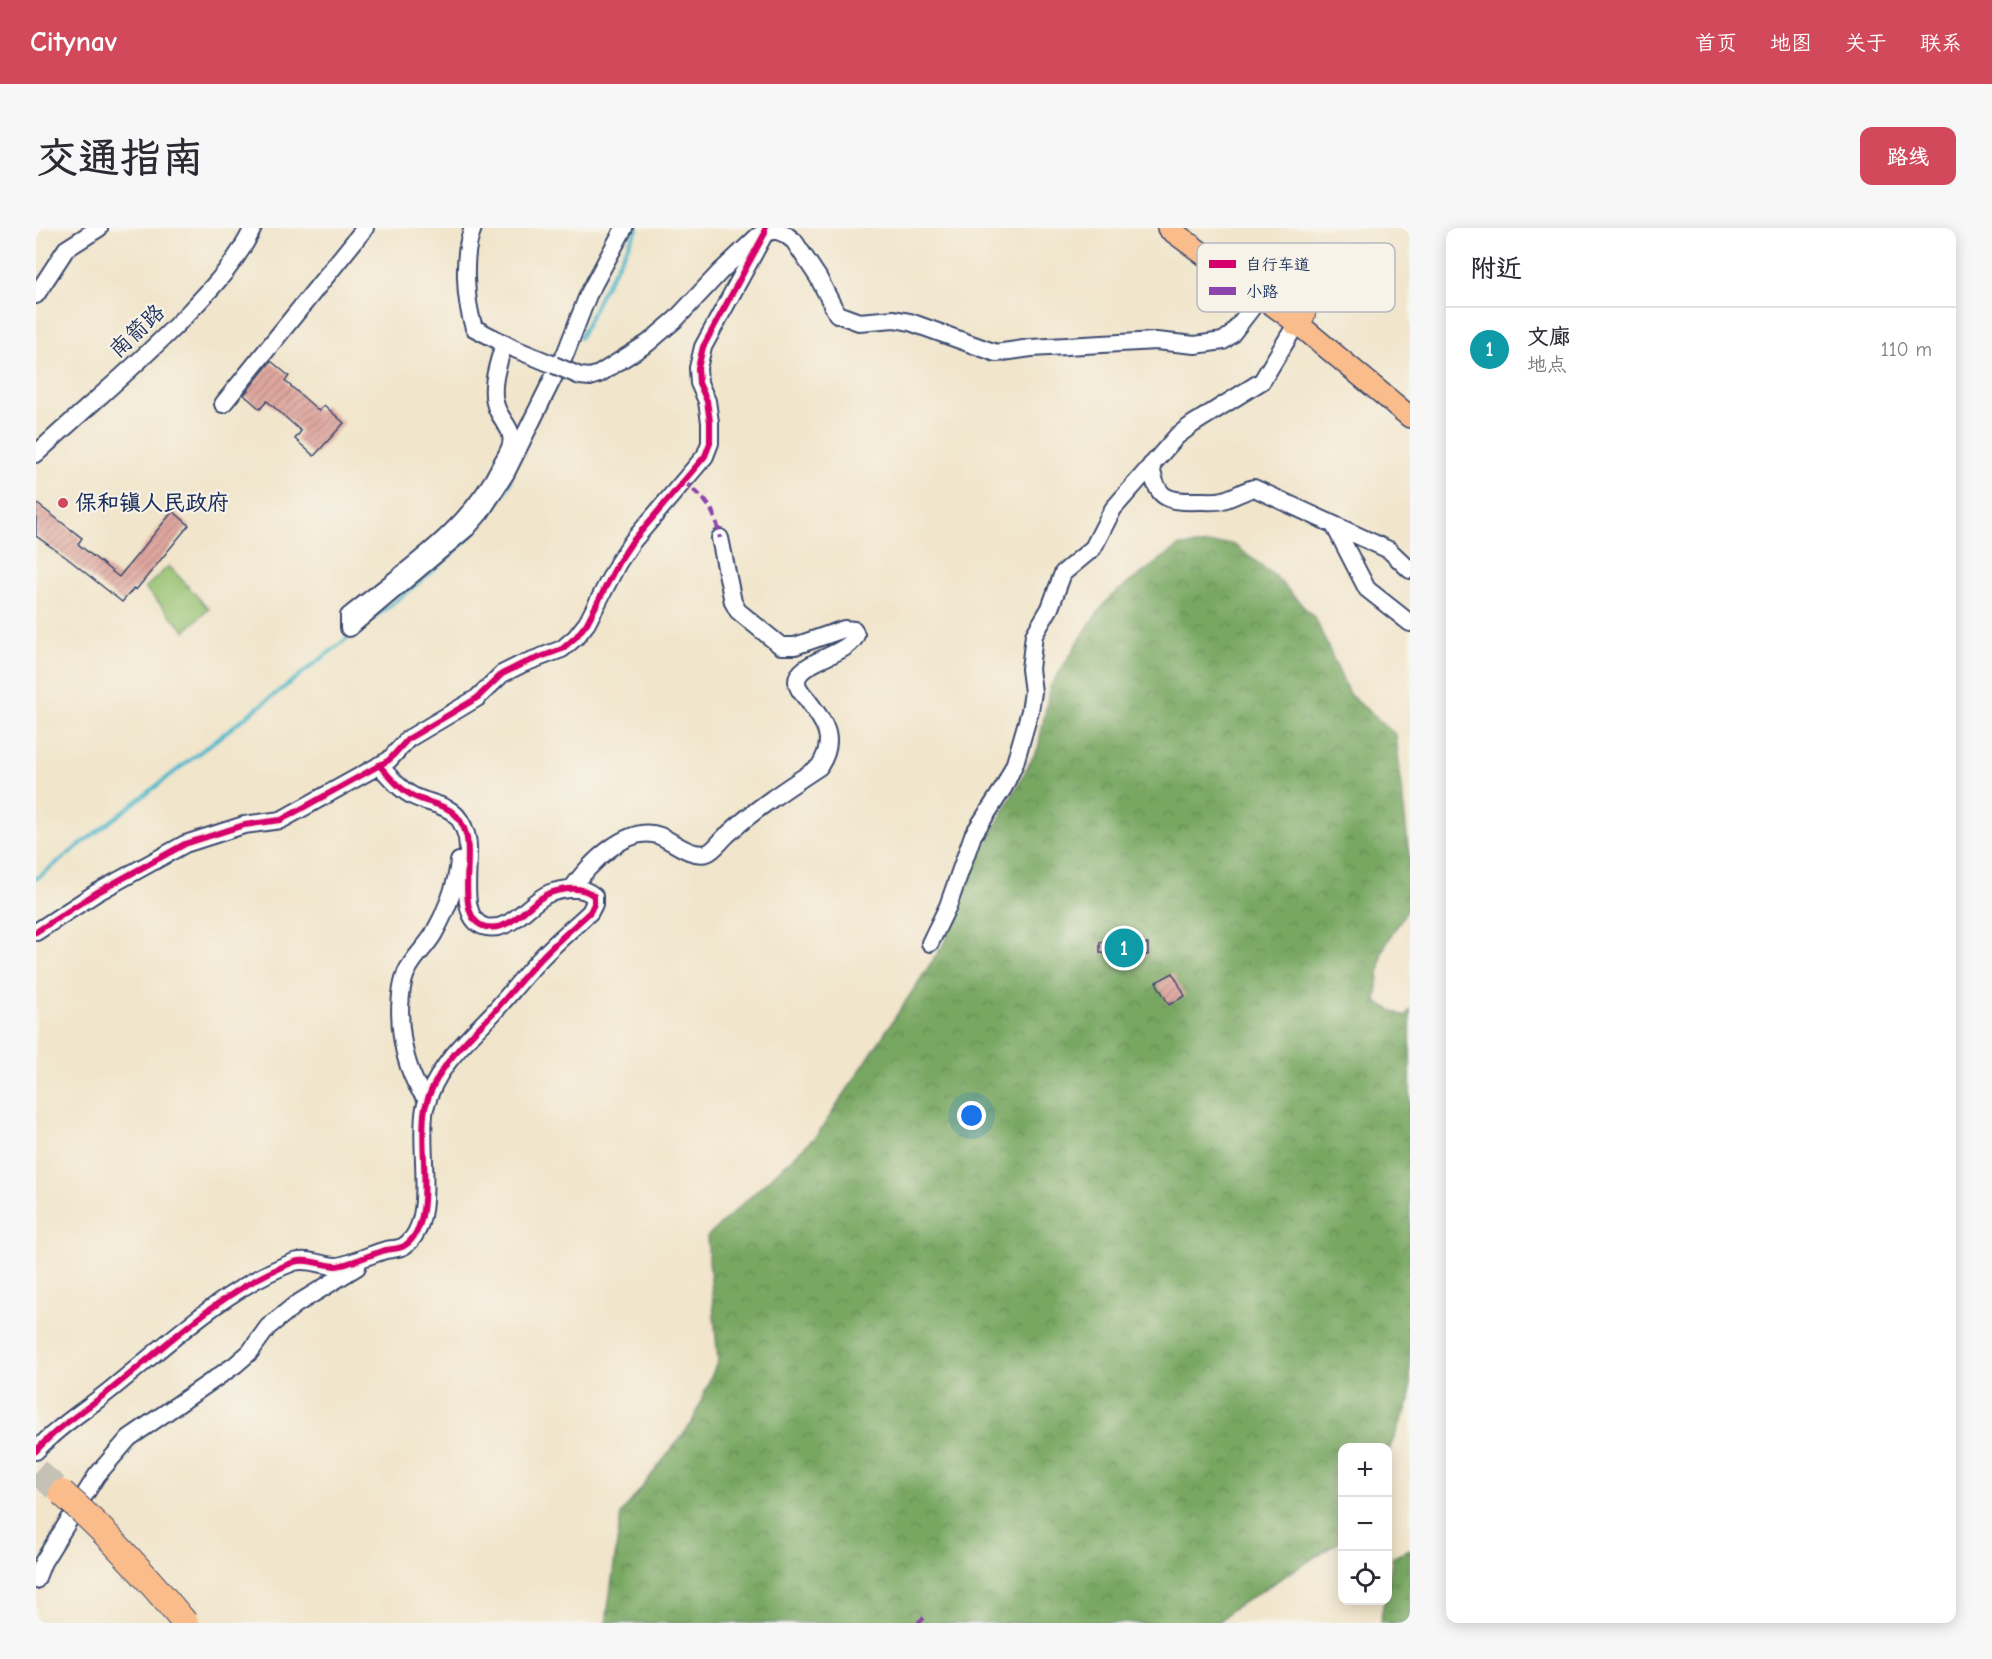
<!DOCTYPE html>
<html lang="zh">
<meta charset="utf-8">
<style>
body{margin:0;font-family:"Comic Neue","LXGW WenKai TC",sans-serif;background:#f7f7f7;color:#2b2b33}
.controls{position:absolute;right:18px;bottom:18px;display:grid;overflow:hidden;border-radius:12px;box-shadow:0 3px 15px #0003}
.controls button{width:54px;height:54px;display:grid;place-items:center;padding:0;border:0;border-bottom:2px solid #e1e1e2;background:#fff;color:#2b2b33;font:30px sans-serif}
.you{position:absolute;left:936px;top:888px;width:21px;height:21px;margin:-15px;border:4px solid #fff;border-radius:50%;background:#1a73e8;box-shadow:0 0 0 9px #1a73e833}
.badge{display:grid;place-items:center;width:39px;height:39px;border-radius:50%;background:#d1495b;color:#fff;font-size:20px;font-weight:700}
.pin{position:absolute;translate:-50% -50%;border:3px solid #fff;box-shadow:0 2px 6px #0006}
.list{margin:0;padding:0;list-style:none}
h2{display:flex;justify-content:space-between;align-items:center;height:78px;margin:0;padding:0 24px;font-size:26px}
h2 small{font-size:20px;font-weight:400;color:#7c7c81}
.list li{display:grid;grid-template-columns:39px 1fr auto;gap:18px;align-items:center;box-sizing:border-box;height:84px;padding:0 24px;border-top:2px solid #e1e1e2}
.list b{display:block;font-size:22px;white-space:nowrap}
.list p{margin:0;font-size:20px;white-space:nowrap;color:#7c7c81}
.list em{font-size:20px;font-style:normal;color:#7c7c81}
.icon{flex:none;width:33px;height:33px;fill:none;stroke:currentColor;stroke-width:2;stroke-linecap:round;stroke-linejoin:round}
.map{position:relative;flex:none;width:1374px;height:1395px;overflow:hidden;border-radius:12px}
header{display:flex;align-items:center;gap:36px;box-sizing:border-box;height:84px;padding:0 30px;background:#d1495b;color:#fff}
header strong{font-size:28px}
nav{display:flex;gap:33px;margin-inline-start:auto;font-size:21px}
.intro{display:flex;align-items:center;justify-content:space-between;box-sizing:border-box;height:144px;padding:0 36px}
h1{margin:0;font-size:42px}
.button{padding:15px 27px;border-radius:12px;background:#d1495b;color:#fff;font-size:21px;font-weight:700}
main{display:flex;gap:36px;padding:0 36px}
aside{flex:1;background:#fff;border-radius:12px;box-shadow:0 3px 15px #0003}
.map>svg:first-child{display:block}
.forest{fill:url(#forest-crowns);stroke:#4a6b60;stroke-width:1.5}
.pitch{fill:#95c16f;stroke:#587866;stroke-width:1.5}
.lines{fill:none;stroke-linecap:round;stroke-linejoin:round}
.stream{stroke:#4db8ca;stroke-width:4}
.building{fill:url(#building-hatch)}
.highway-tunnel{stroke:#c6c1b5;stroke-width:26;stroke-dasharray:26 13;stroke-linecap:butt}
.minor-casing{stroke:#3b4a6e;stroke-width:20}
.major-casing{stroke:#3b4a6e;stroke-width:24}
.highway-casing{stroke:#3b4a6e;stroke-width:28}
.minor{stroke:#fff;stroke-width:16}
.major{stroke:#fabc8b;stroke-width:21}
.highway{stroke:#fabc8b;stroke-width:26}
.minor-bridge-casing{stroke:#3b4a6e;stroke-width:20;stroke-linecap:butt}
.highway-bridge-casing{stroke:#3b4a6e;stroke-width:28;stroke-linecap:butt}
.minor-bridge{stroke:#fff;stroke-width:16}
.highway-bridge{stroke:#fabc8b;stroke-width:26}
.quiet{stroke:#8e44ad;stroke-width:4.5;stroke-dasharray:9 4.5;stroke-linecap:butt}
.cycleway-casing{stroke:#f7f3e8;stroke-width:10}
.cycleway{stroke:#d6006c;stroke-width:6}
.poi-dot{fill:#d1495b;stroke:#f7f3e8;stroke-width:2}
.labels{text-anchor:middle;dominant-baseline:central;stroke-width:4.5;stroke-linejoin:round;paint-order:stroke}
.street-label{font-size:22px;fill:#1b2f5e;stroke:#f7f3e8}
.poi-label{font-size:22px;font-weight:bold;fill:#1b2f5e;stroke:#f7f3e8;text-anchor:start}
.key{fill:#f7f3e8;stroke:#b5b8bf;stroke-width:1.5}
.key-label{font-size:16px;fill:#1b2f5e}
</style>
<header>
<strong>Citynav</strong>
<nav><a>首页</a><a>地图</a><a>关于</a><a>联系</a></nav>
</header>
<div class="intro"><h1>交通指南</h1><a class="button">路线</a></div>
<main>
<div class="map">
<svg width="1374" height="1395" viewBox="0 0 1374 1395">
<defs>
<pattern id="forest-crowns" width="20" height="18" patternUnits="userSpaceOnUse" patternTransform="scale(1.5)"><rect width="20" height="18" fill="#78a762"/><path d="M2 6a3 3 0 1 1 6 0M12 15a3 3 0 1 1 6 0" fill="none" stroke="#628854"/></pattern>
<pattern id="building-hatch" width="6" height="6" patternUnits="userSpaceOnUse" patternTransform="scale(1.5)"><rect width="6" height="6" fill="#dfa79f"/><path d="M-1 1l2-2M0 6l6-6M5 7l2-2" fill="none" stroke="#b48885"/></pattern>
</defs>
<rect width="100%" height="100%" fill="#f7f3e8"/>
<filter id="ink" filterUnits="userSpaceOnUse"><feTurbulence type="fractalNoise" baseFrequency=".0167" numOctaves="2"/><feDisplacementMap in="SourceGraphic" scale="12" xChannelSelector="R" yChannelSelector="G"/><feConvolveMatrix kernelMatrix="1 2 1 2 8 2 1 2 1" color-interpolation-filters="sRGB"/></filter>
<filter id="wash" filterUnits="userSpaceOnUse"><feTurbulence type="fractalNoise" baseFrequency=".008" numOctaves="4" result="noise"/><feDisplacementMap in="SourceGraphic" scale="24" xChannelSelector="R" yChannelSelector="G"/><feGaussianBlur stdDeviation="1.35" result="paint"/><feColorMatrix in="noise" values="0 0 0 0 0 0 0 0 0 0 0 0 0 0 0 0 0 1.4 0 .05"/><feComposite in="paint" operator="in"/></filter>
<g filter="url(#wash)">
<rect width="100%" height="100%" fill="#f1e5cb"/>
<path class="forest" d="M 1196,315 L 1239,348 L 1280,392 L 1313,466 L 1360,507 L 1374,637 L 1374,676 L 1346,723 L 1340,774 L 1369,789 L 1374,782 L 1374,1172 L 1352,1224 L 1352,1220 L 1306,1220 L 1306,1312 L 1195,1382 L 1182,1395 L 570,1395 L 585,1286 L 656,1195 L 682,1132 L 671,1009 L 782,906 L 907,717 L 937,639 L 1002,520 L 1014,459 L 1055,394 L 1075,368 L 1143,318 Z
M 1374,1321 L 1374,1395 L 1344,1395 L 1348,1373 L 1352,1372 L 1352,1356 L 1357,1328 Z"/>
<path class="pitch" d="M 133,338 L 173,381 L 149,403 L 109,360 Z"/>
<g class="lines">
<path class="stream" d="M 544,110 L 566,64 L 602,0
M 340,388 C 390,349 446,309 475,252
M 0,651 L 317,406"/>
</g>
<g id="blocks">
<path class="building" d="M 235,133 L 253,148 L 249,153 L 283,183 L 288,177 L 308,195 L 278,228 L 259,211 L 265,203 L 231,173 L 224,181 L 208,167 Z
M 0,275 L 46,310 L 42,316 L 83,349 L 137,283 L 153,297 L 100,362 L 98,360 L 86,374 L 31,330 L 0,308 Z
M 1064,714 L 1112,716 L 1112,727 L 1064,725 Z
M 1137,745 L 1149,768 L 1133,777 L 1120,754 Z"/>
</g>
</g>
<g filter="url(#ink)">
<use href="#blocks" fill-opacity="0" stroke="#3b4a6e" stroke-width="1.5"/>
<g class="lines">
<path class="highway-tunnel" d="M 0,1243 L 26,1265"/>
<defs>
<path id="minor" d="M 437,0 C 426,27 429,73 438,100 L 479,121 L 518,137
M 0,67 L 30,21 L 63,0
M 468,116 C 462,136 452,163 462,183 C 467,194 478,203 475,216 C 474,223 468,231 465,237 C 434,302 367,344 313,388 L 313,400 L 431,300 L 445,284 L 470,245 L 530,124 L 552,67 L 588,0
M 544,148 L 554,149 L 563,146 L 612,115 L 640,91 L 684,44 L 722,8 L 739,2 L 749,6 L 758,13 L 782,49 L 801,86 L 823,94 L 858,91 L 874,94 L 960,125 L 995,120 L 1120,113 L 1159,117 L 1187,113 L 1195,107 L 1225,68
M 187,176 L 329,0
M 0,226 C 51,178 106,134 154,83 C 179,57 202,32 217,0
M 1115,237 C 1120,271 1131,274 1163,273 C 1170,273 1180,274 1187,272 C 1198,269 1207,263 1218,260 L 1353,322 L 1374,342
M 1299,299 L 1331,361 L 1374,395
M 536,661 C 551,637 593,595 624,608 C 638,614 654,629 671,625 C 678,623 685,612 691,607 C 719,581 751,560 783,539 C 802,510 788,494 770,470 C 766,465 761,460 761,454 C 760,433 814,427 820,407 L 818,402 L 808,401 L 759,418 L 745,418 L 702,383 L 697,374 L 684,310
M 0,704 L 60,665 L 149,616 L 208,597 L 245,592 L 353,532 L 372,511 L 441,470 L 466,446 L 486,436 L 526,421 L 540,409 L 551,395 L 582,335 L 596,314 L 669,228 L 674,215 L 674,194 L 671,173 L 663,155 L 662,140 L 667,119 L 729,5 L 729,0
M 894,715 L 912,678 L 937,607 L 968,559 L 979,535 L 994,483 L 997,464 L 994,441 L 998,407 L 1014,380 L 1027,345 L 1057,320 L 1077,281 L 1141,208 L 1157,196 L 1226,153 L 1261,95
M 392,872 C 366,847 357,778 370,745 C 376,731 389,720 397,707 C 409,686 421,657 423,633
M 0,1223 C 21,1199 48,1183 73,1163 C 131,1117 188,1060 258,1034 C 271,1030 285,1037 299,1038 C 309,1039 337,1025 350,1022 C 355,1021 363,1021 368,1018 C 403,996 381,917 389,880 C 399,840 430,813 457,785 C 473,767 488,748 505,730 C 520,714 538,699 554,684 L 558,676 L 558,668 C 550,661 542,660 532,661 C 526,662 519,663 514,665 C 493,673 477,704 450,699 C 418,692 438,629 430,606 C 421,575 400,579 377,568 C 363,561 353,548 343,537
M 0,1352 L 7,1334 L 61,1247 L 93,1210 L 199,1137 L 214,1124 L 232,1099 L 259,1077 L 321,1039"/>
<path id="major" d="M 1132,0 L 1261,95 L 1374,189"/>
<path id="highway" d="M 1197,47 L 1203,39
M 1261,95 L 1266,86"/>
</defs>
<use href="#minor" class="minor-casing"/>
<use href="#major" class="major-casing"/>
<use href="#highway" class="highway-casing"/>
<use href="#minor" class="minor"/>
<use href="#major" class="major"/>
<use href="#highway" class="highway"/>
<defs>
<path id="minor-bridge" d="M 518,137 L 544,148"/>
<path id="highway-bridge" d="M 26,1265 C 71,1304 112,1350 149,1395"/>
</defs>
<use href="#minor-bridge" class="minor-bridge-casing"/>
<use href="#highway-bridge" class="highway-bridge-casing"/>
<use href="#minor-bridge" class="minor-bridge"/>
<use href="#highway-bridge" class="highway-bridge"/>
<path class="quiet" d="M 647,253 C 671,273 678,278 684,310
M 882,1395 L 888,1390"/>
<defs>
<path id="cycleway" d="M 0,704 L 60,665 L 149,616 L 208,597 L 245,592 L 353,532 L 372,511 L 441,470 L 466,446 L 486,436 L 526,421 L 540,409 L 551,395 L 582,335 L 596,314 L 669,228 L 674,215 L 674,194 L 671,173 L 663,155 L 662,140 L 667,119 L 729,5 L 729,0
M 0,1223 C 21,1199 48,1183 73,1163 C 131,1117 188,1060 258,1034 C 271,1030 285,1037 299,1038 C 309,1039 337,1025 350,1022 C 355,1021 363,1021 368,1018 C 403,996 381,917 389,880 C 399,840 430,813 457,785 C 473,767 488,748 505,730 C 520,714 538,699 554,684 L 558,676 L 558,668 C 550,661 542,660 532,661 C 526,662 519,663 514,665 C 493,673 477,704 450,699 C 418,692 438,629 430,606 C 421,575 400,579 377,568 C 363,561 353,548 343,537"/>
</defs>
<use href="#cycleway" class="cycleway-casing"/>
<use href="#cycleway" class="cycleway"/>
</g>
</g>
<circle class="poi-dot" cx="27" cy="275" r="6"/>
<g class="labels">
<g class="street-label">
<text transform="translate(101 103) rotate(-43)">南箭路</text>
</g>
<g class="poi-label">
<text x="39" y="275">保和镇人民政府</text>
</g>
</g>
<rect x="1161" y="15" width="198" height="69" rx="9" class="key"/>
<rect x="1173" y="32" width="27" height="8" fill="#d6006c"/>
<rect x="1173" y="59" width="27" height="8" fill="#8e44ad"/>
<g class="key-label">
<text x="1210" y="42">自行车道</text>
<text x="1210" y="69">小路</text>
</g>
</svg>
<div class="controls">
<button>+</button>
<button>−</button>
<button><svg class="icon" aria-label="locate" viewBox="0 0 24 24"><circle cx="12" cy="12" r="6"/><path d="M12 2v4M12 18v4M2 12h4M18 12h4"/></svg></button>
</div>
<div class="you"></div>
<div class="pin badge" style="left:1088px;top:720px;background:#0f9aa8">1</div>
</div>
<aside>
<h2>附近<small></small></h2>
<ul class="list">
<li><span class="badge" style="background:#0f9aa8">1</span><div><b>文廊</b><p>地点</p></div><em>110 m</em></li>
</ul>
</aside>
</main>
